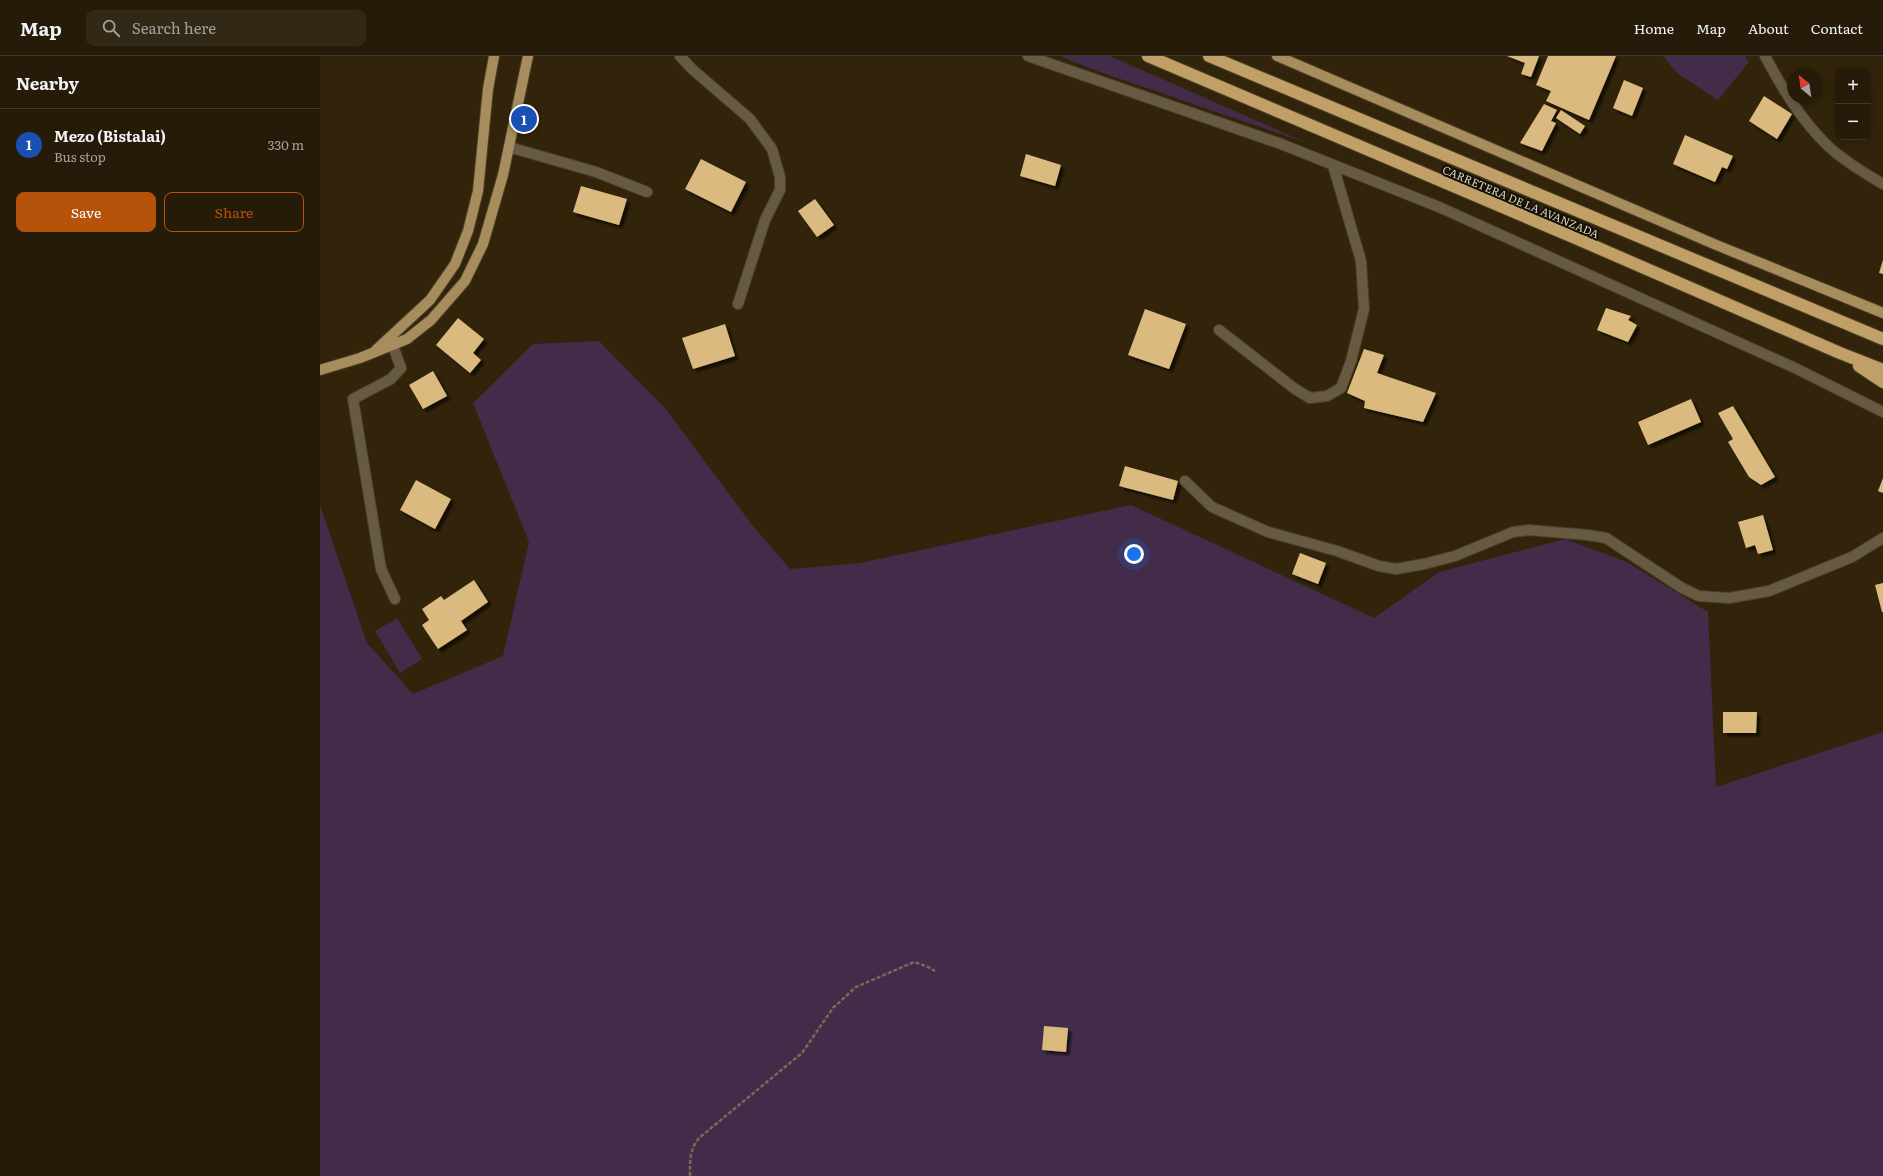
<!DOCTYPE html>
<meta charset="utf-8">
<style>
body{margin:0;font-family:Literata,serif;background:#312816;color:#f1f3f6}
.controls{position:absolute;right:12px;top:12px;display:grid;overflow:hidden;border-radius:8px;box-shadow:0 2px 10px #0003}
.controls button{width:36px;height:36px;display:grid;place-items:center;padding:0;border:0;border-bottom:1px solid #423929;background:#251b08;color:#f1f3f6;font:20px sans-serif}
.compass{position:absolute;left:1467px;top:12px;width:36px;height:36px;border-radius:50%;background:#251b08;box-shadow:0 2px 10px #0003;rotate:331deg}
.you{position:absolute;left:814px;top:498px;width:14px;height:14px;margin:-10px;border:3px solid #fff;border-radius:50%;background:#1a73e8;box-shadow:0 0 0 6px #1a73e833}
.badge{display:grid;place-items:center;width:26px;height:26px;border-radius:50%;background:#b45309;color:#fff;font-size:13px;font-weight:700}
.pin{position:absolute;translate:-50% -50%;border:2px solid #fff;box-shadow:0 1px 4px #0006}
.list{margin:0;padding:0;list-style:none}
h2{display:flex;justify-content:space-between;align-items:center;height:52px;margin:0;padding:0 16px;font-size:17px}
h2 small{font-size:13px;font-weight:400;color:#a3a19c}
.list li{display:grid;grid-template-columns:26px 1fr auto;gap:12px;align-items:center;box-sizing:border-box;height:72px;padding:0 16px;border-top:1px solid #423929}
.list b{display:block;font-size:15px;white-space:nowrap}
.list p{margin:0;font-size:13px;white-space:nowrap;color:#a3a19c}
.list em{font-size:13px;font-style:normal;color:#a3a19c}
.actions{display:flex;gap:8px;padding:12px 16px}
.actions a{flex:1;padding:9px 0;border:1px solid #b45309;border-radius:8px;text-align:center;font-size:14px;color:#b45309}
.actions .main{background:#b45309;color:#fff}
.icon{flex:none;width:22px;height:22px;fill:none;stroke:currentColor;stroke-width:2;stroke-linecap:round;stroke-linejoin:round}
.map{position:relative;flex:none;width:1563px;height:1120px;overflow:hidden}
header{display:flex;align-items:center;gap:24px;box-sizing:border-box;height:56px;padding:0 20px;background:#251b08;border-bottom:1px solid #423929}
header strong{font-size:19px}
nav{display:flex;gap:22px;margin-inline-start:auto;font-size:14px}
.search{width:280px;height:36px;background:#312816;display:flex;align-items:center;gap:10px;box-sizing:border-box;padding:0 14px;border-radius:8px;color:#a3a19c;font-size:15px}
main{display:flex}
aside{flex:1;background:#251b08}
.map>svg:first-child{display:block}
.green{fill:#432c4a}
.building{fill:#dbba80;filter:url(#shadow)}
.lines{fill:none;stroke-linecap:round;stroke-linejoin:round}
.minor-casing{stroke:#4c4027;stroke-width:12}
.major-casing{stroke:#4c4027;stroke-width:12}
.highway-casing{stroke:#4c4027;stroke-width:14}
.path{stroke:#766b55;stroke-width:2.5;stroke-dasharray:4 2;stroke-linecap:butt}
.minor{stroke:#675a43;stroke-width:10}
.major{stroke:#a78d5d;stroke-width:10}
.highway{stroke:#c0a066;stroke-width:12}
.labels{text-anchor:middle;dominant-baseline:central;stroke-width:4;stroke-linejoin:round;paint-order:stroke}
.street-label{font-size:11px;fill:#dad1c2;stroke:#140f05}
</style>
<header>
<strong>Map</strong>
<div class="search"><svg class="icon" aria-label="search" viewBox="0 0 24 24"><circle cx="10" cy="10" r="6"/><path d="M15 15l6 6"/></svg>Search here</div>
<nav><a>Home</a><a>Map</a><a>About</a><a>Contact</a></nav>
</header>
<main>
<aside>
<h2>Nearby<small></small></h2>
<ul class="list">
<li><span class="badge" style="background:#1a4fb4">1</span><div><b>Mezo (Bistalai)</b><p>Bus stop</p></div><em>330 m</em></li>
</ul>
<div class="actions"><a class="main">Save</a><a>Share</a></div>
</aside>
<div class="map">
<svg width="1563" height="1120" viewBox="0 0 1563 1120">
<defs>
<filter id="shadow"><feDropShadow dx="3.5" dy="3.5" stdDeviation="1" flood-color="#0009"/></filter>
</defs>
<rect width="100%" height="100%" fill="#31240a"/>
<path class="green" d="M 740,0 L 790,0 L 987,87 L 777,15 Z
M 1343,0 L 1425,0 L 1429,6 L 1398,44 L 1358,18 Z
M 279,285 L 345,352 L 432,469 L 470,513 L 540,507 L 811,449 L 1054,562 L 1119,516 L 1245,483 L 1307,506 L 1388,556 L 1396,731 L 1563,676 L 1563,1120 L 0,1120 L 0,449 L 47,587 L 93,638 L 183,600 L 209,486 L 153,347 L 213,288 Z
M 77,562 L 102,603 L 80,617 L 55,575 Z"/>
<path class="building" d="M 1187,0 L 1219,0 L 1211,21 L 1201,18 L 1205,7 Z
M 1228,0 L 1296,0 L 1269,64 L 1226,45 L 1231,35 L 1216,29 Z
M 1304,24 L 1323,32 L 1312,60 L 1293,52 Z
M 1444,40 L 1472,58 L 1457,83 L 1429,65 Z
M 1224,48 L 1237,54 L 1231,65 L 1236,67 L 1222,95 L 1200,87 Z
M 1241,54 L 1265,70 L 1260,78 L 1236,62 Z
M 1365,79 L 1413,100 L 1407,113 L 1402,111 L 1395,126 L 1353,108 Z
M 706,98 L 741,109 L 735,130 L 700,120 Z
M 381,103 L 426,126 L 411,156 L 365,133 Z
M 261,130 L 307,143 L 299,169 L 253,156 Z
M 495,143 L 514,169 L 497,181 L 478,155 Z
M 1563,204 L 1563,218 L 1559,217 Z
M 1286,252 L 1311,260 L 1308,264 L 1317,269 L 1308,286 L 1277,274 Z
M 825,253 L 866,268 L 849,313 L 808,299 Z
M 138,262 L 164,283 L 153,297 L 161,304 L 150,317 L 116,289 Z
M 405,268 L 415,300 L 373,313 L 362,282 Z
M 1044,293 L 1064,299 L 1057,317 L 1116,337 L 1103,366 L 1044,352 L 1045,345 L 1027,337 Z
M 113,315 L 127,340 L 103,353 L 89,329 Z
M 1371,343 L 1381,366 L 1328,389 L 1318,366 Z
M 1413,350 L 1455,421 L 1441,429 L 1429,421 L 1408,386 L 1413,383 L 1398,357 Z
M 805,410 L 858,425 L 853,444 L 799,430 Z
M 1563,422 L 1563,437 L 1558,435 Z
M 96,424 L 131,443 L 115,473 L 80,454 Z
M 1443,459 L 1453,494 L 1438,498 L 1435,489 L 1426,492 L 1418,466 Z
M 980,497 L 1006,507 L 998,528 L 972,518 Z
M 154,524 L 168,546 L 141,565 L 147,574 L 118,593 L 102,569 L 109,564 L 102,553 L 121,540 L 124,544 Z
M 1563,527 L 1563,556 L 1562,556 L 1555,529 Z
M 1403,656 L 1437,656 L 1436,677 L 1403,677 Z
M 724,970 L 748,972 L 746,996 L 722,994 Z"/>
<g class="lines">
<defs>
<path id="minor" d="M 360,0 L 372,13 L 430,63 L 452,93 L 460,121 L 460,134 L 445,164 L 418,248
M 708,0 L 961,88 L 1119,151 L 1475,312 L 1563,356
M 1445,0 C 1462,32 1481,64 1508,90 C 1524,105 1544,117 1563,128
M 189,91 L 276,116 L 327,136
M 899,274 L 975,333 L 990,342 L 1007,340 L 1021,332 L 1031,305 L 1044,253 L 1041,205 L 1013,109
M 73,290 L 81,312 L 71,323 L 33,343 L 61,513 L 75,543
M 865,425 L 892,451 L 948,476 L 1017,495 L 1059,510 L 1076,513 L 1104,508 L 1135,500 L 1193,476 L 1209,474 L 1268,479 L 1286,482 L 1362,532 L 1379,540 L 1409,542 L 1449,535 L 1532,501 L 1563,482"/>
<path id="major" d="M 957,0 L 1394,188 L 1563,257
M 56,294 L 110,244 L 135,208 L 148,175 L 158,135 L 168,33 L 174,0
M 0,314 L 40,302 L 87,283 L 111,264 L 145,225 L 163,188 L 183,119 L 208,0"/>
<path id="highway" d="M 828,0 L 1260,184 L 1520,297 L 1563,314
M 889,0 L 1563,283
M 1539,310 L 1563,326"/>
</defs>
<use href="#minor" class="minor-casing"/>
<use href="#major" class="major-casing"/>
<use href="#highway" class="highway-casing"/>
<path class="path" d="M 370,1120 C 370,1105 369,1095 379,1082 L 482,997 L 513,952 L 536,931 L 594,906 L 606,910 L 615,915"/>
<use href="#minor" class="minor"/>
<use href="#major" class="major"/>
<use href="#highway" class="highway"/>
</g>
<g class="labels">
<g class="street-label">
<text transform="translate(1201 145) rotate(23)">CARRETERA DE LA AVANZADA</text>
</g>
</g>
</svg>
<div class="controls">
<button>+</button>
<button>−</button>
</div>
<svg class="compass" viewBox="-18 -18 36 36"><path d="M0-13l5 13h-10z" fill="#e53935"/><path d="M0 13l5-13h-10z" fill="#a3a19c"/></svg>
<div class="you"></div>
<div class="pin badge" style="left:204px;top:63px;background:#1a4fb4">1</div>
</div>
</main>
